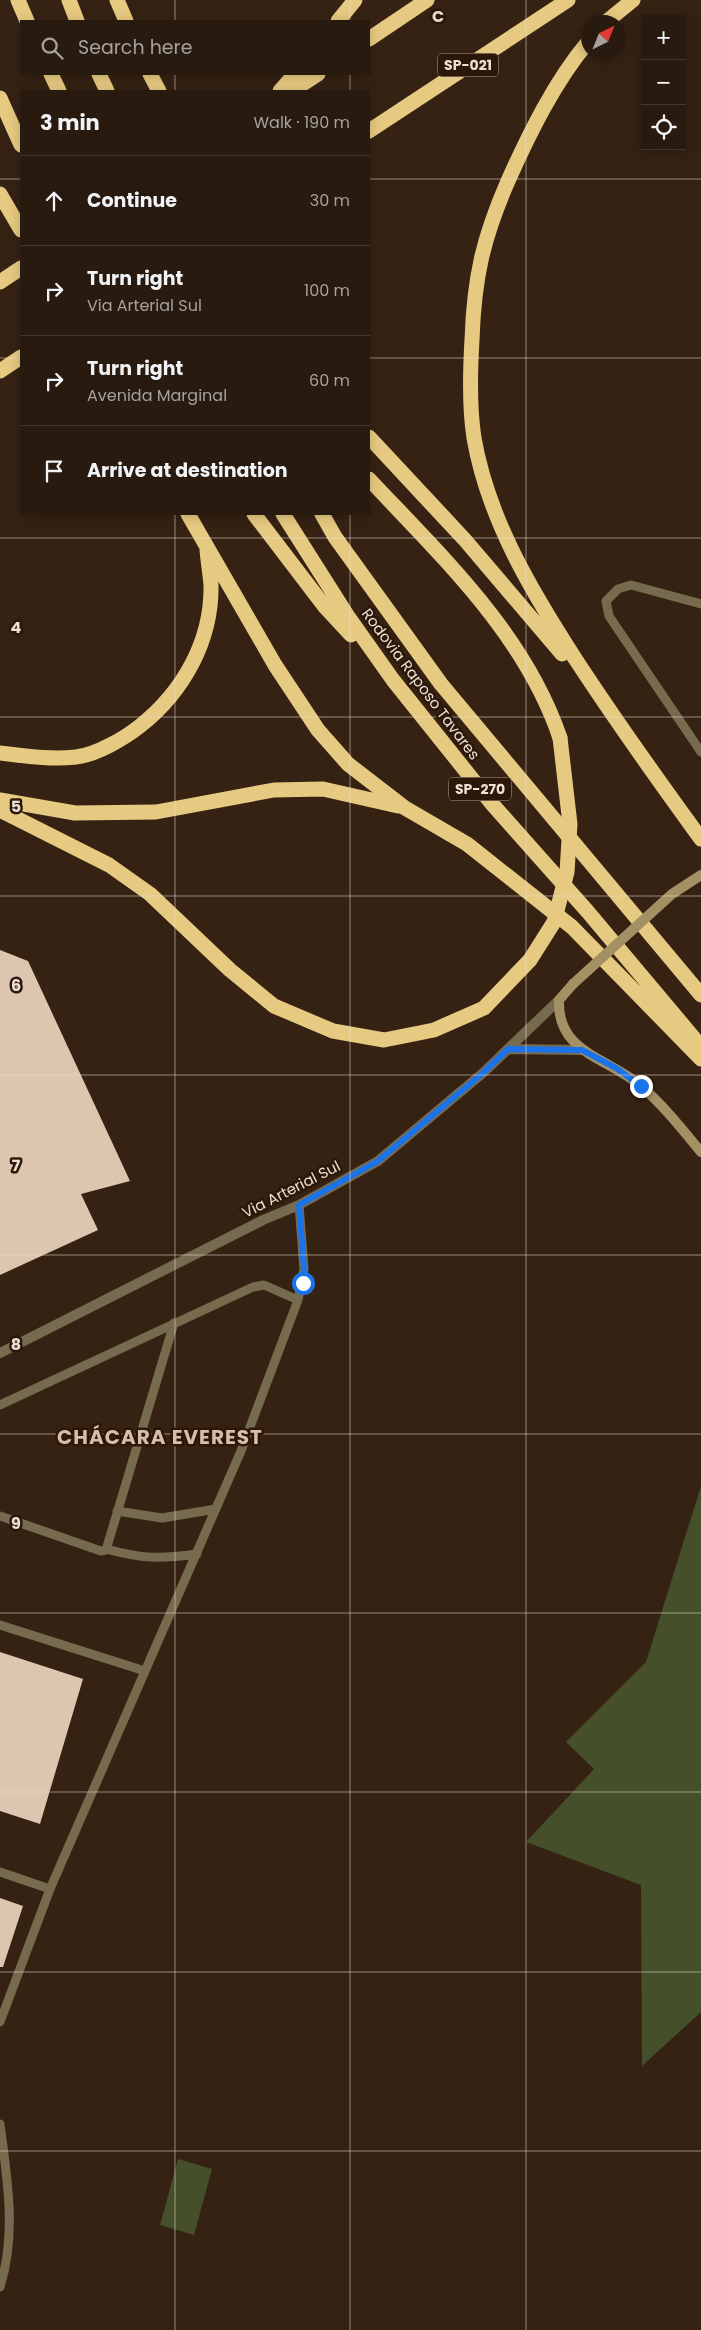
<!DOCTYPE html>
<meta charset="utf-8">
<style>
body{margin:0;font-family:Poppins,sans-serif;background:#302317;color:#f1f3f6}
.controls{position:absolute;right:15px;top:15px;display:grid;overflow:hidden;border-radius:0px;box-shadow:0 2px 12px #0003}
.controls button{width:45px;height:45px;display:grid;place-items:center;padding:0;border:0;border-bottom:1px solid #44382e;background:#281a0e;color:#f1f3f6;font:25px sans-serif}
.compass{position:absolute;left:581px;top:15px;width:45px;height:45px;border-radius:50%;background:#281a0e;box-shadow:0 2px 12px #0003;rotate:43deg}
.stop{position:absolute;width:15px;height:15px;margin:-11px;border:4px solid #1a73e8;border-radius:50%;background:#fff}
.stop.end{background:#1a73e8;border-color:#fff;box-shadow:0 1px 5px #0008}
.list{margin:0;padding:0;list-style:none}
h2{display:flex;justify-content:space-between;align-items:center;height:65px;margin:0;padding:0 20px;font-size:21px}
h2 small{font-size:16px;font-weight:400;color:#a5a19e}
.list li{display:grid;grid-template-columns:32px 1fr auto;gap:15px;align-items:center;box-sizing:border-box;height:90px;padding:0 20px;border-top:1px solid #44382e}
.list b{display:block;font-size:19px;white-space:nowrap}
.list p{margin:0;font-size:16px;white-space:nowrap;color:#a5a19e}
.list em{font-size:16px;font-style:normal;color:#a5a19e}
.icon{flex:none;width:28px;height:28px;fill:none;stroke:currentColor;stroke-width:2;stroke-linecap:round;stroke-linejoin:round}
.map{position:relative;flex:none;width:701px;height:2330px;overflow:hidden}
.search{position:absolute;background:#281a0e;box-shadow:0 2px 12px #0003;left:20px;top:20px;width:350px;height:55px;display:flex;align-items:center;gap:12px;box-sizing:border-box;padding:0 18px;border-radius:0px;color:#a5a19e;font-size:19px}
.panel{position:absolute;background:#281a0e;box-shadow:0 2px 12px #0003;left:20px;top:90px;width:350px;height:425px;border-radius:0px}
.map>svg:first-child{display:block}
.green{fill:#45502a}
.building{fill:#dcc6b0}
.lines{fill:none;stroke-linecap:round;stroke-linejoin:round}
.lane{stroke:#776b4f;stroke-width:9}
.street{stroke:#776b4f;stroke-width:10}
.secondary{stroke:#a49163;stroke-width:10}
.highway{stroke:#e7ca81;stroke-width:15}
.secondary-bridge{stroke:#a49163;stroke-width:10}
.highway-bridge{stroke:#e7ca81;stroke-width:15}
.route{stroke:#1a73e8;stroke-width:6}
.grid{fill:none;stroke:#ecdfd5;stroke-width:1;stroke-opacity:0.55}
.labels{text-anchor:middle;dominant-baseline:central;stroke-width:5;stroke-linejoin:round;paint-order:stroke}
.shield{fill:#2b1809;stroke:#b2a398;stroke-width:1}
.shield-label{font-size:14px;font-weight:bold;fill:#ecdfd5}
.street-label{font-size:15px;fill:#ecdfd5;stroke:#2b1809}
.district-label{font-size:20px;font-weight:bold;letter-spacing:1px;fill:#d7beab;stroke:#2b1809}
.grid-label{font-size:16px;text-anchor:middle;font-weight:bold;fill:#ecdfd5;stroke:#2b1809;stroke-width:5;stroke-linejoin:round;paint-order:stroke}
</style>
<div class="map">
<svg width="701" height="2330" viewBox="0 0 701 2330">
<rect width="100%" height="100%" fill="#352213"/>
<path class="green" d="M 701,1486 L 701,2012 L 642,2066 L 641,1885 L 526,1842 L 594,1769 L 566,1742 L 646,1662 Z
M 178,2159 L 212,2169 L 194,2235 L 160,2225 Z"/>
<path class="building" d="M 0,950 L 28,961 L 130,1181 L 81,1194 L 98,1230 L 0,1275 Z
M 0,1652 L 83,1679 L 40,1824 L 0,1811 Z
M 0,1898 L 23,1906 L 3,1967 L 0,1967 Z"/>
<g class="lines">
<path class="lane" d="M 701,604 L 631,585 L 618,589 L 606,601 L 609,616 L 701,752
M 0,1405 L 253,1287 L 264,1285 L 298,1300
M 117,1511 L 162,1518 L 216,1509
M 0,1516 L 101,1551 L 106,1550 L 174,1323
M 106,1549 C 143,1559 159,1559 197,1554
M 0,1625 L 145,1671
M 0,1872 L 50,1889
M 0,2022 L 50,1889 L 241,1451 L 298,1300 L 304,1269 L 299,1205
M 0,2124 C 7,2178 17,2233 0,2287"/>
<path class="street" d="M 508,1049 L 582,1050
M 0,1353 L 263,1220 L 299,1205 L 378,1161 L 484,1072 L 559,1000"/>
<path class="secondary" d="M 573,984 L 559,1000 C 557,1053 607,1057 641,1086 C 663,1105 682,1129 701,1152"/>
<path class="highway" d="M 18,0 L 27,21
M 69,0 L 77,21
M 117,0 L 126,21
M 338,21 L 355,0
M 606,22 L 633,0
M 369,39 L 427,0
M 588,42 C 555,81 529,134 508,181 C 483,238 474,278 472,340 C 470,373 469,406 474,438 C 488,519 532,592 576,660 C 616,721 658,780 701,839
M 51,74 L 59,91
M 99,74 L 107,91
M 150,74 L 159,91
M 280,91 L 295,74
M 292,91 L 318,74
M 0,98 L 21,145
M 369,131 L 568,0
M 0,194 L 21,230
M 0,282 L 21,268
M 0,371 L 21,357
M 369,437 L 465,540 L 562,654
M 369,479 C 442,557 525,634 560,738
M 188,514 L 275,665 L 318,730 L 348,764 L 405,808 L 467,844 L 572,927 L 701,1059
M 254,514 L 325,607 L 351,635
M 283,514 L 347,615 L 393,680 L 493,805 L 588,912 L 698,1043
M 322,514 L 335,537 L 441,684 L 701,995
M 0,753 C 25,756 51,760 76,757 C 96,755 125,738 140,726 C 183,692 212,641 211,585 C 210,573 208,562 207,550
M 0,800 L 75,813 L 156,812 L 274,790 L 323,789 L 398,806
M 0,810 L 109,865 L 150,894 L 230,970 L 274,1006 L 333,1031 L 384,1040 L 434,1030 L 484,1008 L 530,960"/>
<path class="secondary-bridge" d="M 573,984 L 672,894 L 701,875"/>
<path class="highway-bridge" d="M 530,960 L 554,922 L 567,872 L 570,824 L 560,738"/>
</g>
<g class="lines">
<path class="route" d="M 303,1283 L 304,1269 L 299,1205 L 378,1161 L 484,1072 L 508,1049 L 582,1050 L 616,1068 L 641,1086"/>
</g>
<path class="grid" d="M 175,0 L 175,21M 350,0 L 350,21M 526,0 L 526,2330M 175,74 L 175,91M 350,74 L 350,91M 0,179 L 21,179M 369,179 L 701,179M 0,358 L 21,358M 369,358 L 701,358M 175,514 L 175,2330M 350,514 L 350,2330M 0,538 L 701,538M 0,717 L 701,717M 0,896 L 701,896M 0,1075 L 701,1075M 0,1255 L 701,1255M 0,1434 L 701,1434M 0,1613 L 701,1613M 0,1792 L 701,1792M 0,1972 L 701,1972M 0,2151 L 701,2151"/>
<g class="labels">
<g class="shield">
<rect x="438" y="53.5" width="60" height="23" rx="4"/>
<rect x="449" y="777.5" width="62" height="23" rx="4"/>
</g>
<g class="shield-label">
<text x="468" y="65">SP-021</text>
<text x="480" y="789">SP-270</text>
</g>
<g class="street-label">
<text transform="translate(421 684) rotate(53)">Rodovia Raposo Tavares</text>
<text transform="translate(291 1189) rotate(-27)">Via Arterial Sul</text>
</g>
<g class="district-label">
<text x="160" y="1437">CHÁCARA EVEREST</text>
</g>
</g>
<g class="grid-label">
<text x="438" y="22">C</text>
<text x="16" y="633">4</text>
<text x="16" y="812">5</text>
<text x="16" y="991">6</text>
<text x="16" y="1171">7</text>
<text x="16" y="1350">8</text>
<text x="16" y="1529">9</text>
</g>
</svg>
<div class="controls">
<button>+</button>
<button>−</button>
<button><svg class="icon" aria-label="locate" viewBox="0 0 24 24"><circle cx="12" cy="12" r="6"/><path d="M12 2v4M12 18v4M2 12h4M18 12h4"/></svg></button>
</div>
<svg class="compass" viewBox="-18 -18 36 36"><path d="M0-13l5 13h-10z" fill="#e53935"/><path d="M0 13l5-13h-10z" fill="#a5a19e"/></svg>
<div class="stop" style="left:303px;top:1283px"></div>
<div class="stop end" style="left:641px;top:1086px"></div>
<div class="search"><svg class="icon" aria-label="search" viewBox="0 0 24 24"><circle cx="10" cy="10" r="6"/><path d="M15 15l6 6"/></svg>Search here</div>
<section class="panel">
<h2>3 min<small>Walk · 190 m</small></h2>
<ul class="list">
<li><svg class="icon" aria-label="ahead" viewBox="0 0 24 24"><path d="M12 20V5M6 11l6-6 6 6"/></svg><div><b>Continue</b></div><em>30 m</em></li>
<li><svg class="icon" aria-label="right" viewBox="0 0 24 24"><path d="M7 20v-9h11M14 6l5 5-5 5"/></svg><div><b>Turn right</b><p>Via Arterial Sul</p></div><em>100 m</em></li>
<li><svg class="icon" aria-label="right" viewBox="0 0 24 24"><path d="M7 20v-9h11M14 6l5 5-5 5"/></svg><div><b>Turn right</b><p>Avenida Marginal</p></div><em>60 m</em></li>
<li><svg class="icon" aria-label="arrive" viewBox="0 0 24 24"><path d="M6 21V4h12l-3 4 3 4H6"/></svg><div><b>Arrive at destination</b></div></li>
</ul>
</section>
</div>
